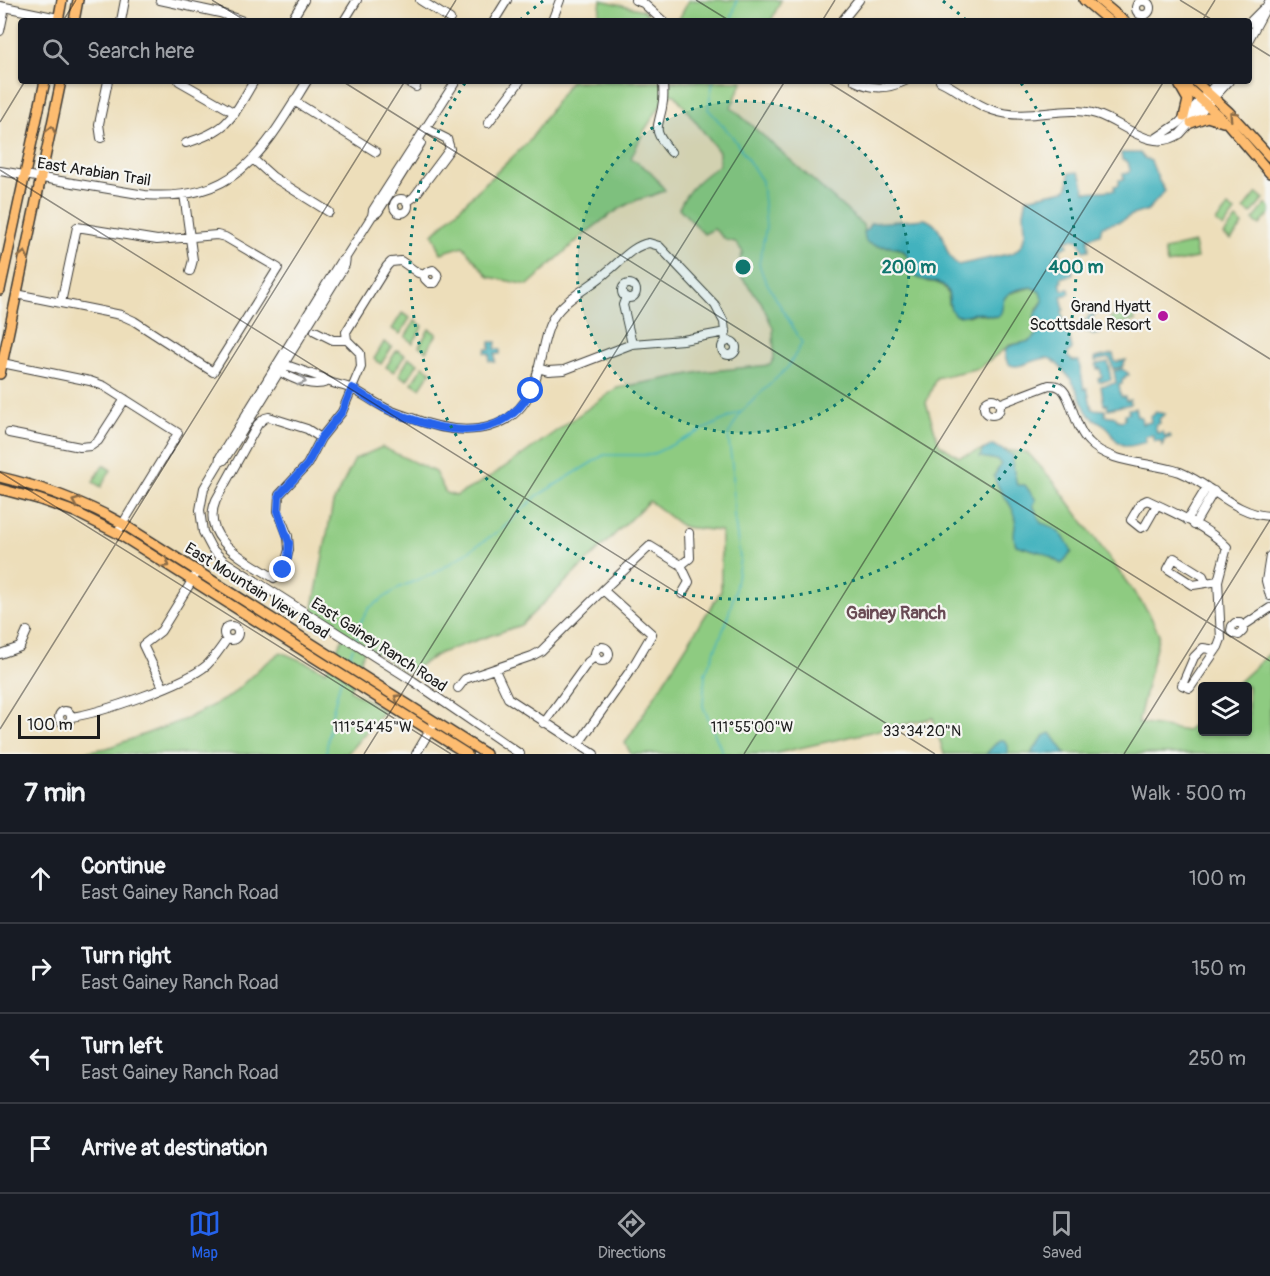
<!DOCTYPE html>
<meta charset="utf-8">
<style>
body{margin:0;font-family:Pangolin,sans-serif;background:#242831;color:#f1f3f6}
.controls{position:absolute;right:18px;bottom:18px;display:grid;overflow:hidden;border-radius:6px;box-shadow:0 2px 4px #0004}
.controls button{width:54px;height:54px;display:grid;place-items:center;padding:0;border:0;border-bottom:2px solid #363941;background:#171b24;color:#f1f3f6;font:30px sans-serif}
.scale{position:absolute;left:18px;bottom:15px;width:82px;box-sizing:border-box;padding-left:6px;border:3px solid #1c1c1c;border-top:0;font-size:16px;line-height:21px;white-space:nowrap;color:#1c1c1c;-webkit-text-stroke:4px #f6f6f2;paint-order:stroke}
.stop{position:absolute;width:18px;height:18px;margin:-14px;border:4px solid #2563eb;border-radius:50%;background:#fff}
.stop.end{background:#2563eb;border-color:#fff;box-shadow:0 2px 6px #0008}
.list{margin:0;padding:0;list-style:none}
h2{display:flex;justify-content:space-between;align-items:center;height:78px;margin:0;padding:0 24px;font-size:26px}
h2 small{font-size:20px;font-weight:400;color:#9ea1a6}
.list li{display:grid;grid-template-columns:39px 1fr auto;gap:18px;align-items:center;box-sizing:border-box;height:90px;padding:0 24px;border-top:2px solid #363941}
.list b{display:block;font-size:22px;white-space:nowrap}
.list p{margin:0;font-size:20px;white-space:nowrap;color:#9ea1a6}
.list em{font-size:20px;font-style:normal;color:#9ea1a6}
.icon{flex:none;width:33px;height:33px;fill:none;stroke:currentColor;stroke-width:2;stroke-linecap:round;stroke-linejoin:round}
.map{position:relative;flex:none;width:1270px;height:754px;overflow:hidden}
.search{position:absolute;background:#171b24;box-shadow:0 2px 4px #0004;left:18px;right:18px;top:18px;height:66px;display:flex;align-items:center;gap:15px;box-sizing:border-box;padding:0 21px;border-radius:6px;color:#9ea1a6;font-size:22px}
.sheet{height:438px;background:#171b24}
nav{display:flex;justify-content:space-around;align-items:center;box-sizing:border-box;height:84px;border-top:2px solid #363941;background:#171b24;font-size:16px;color:#9ea1a6}
nav a{display:grid;justify-items:center;gap:3px}
nav .on{color:#2563eb}
.map>svg:first-child{display:block}
.green{fill:#8ecb81;stroke:#55744e;stroke-width:1.5}
.water{fill:#43b2be;stroke:#30676d;stroke-width:1.5}
.lines{fill:none;stroke-linecap:round;stroke-linejoin:round}
.stream{stroke:#43b2be;stroke-width:1.5}
.minor-casing{stroke:#3b3934;stroke-width:10}
.major-casing{stroke:#3b3934;stroke-width:12}
.minor{stroke:#fff;stroke-width:8}
.major{stroke:#fdbc70;stroke-width:9}
.oneway{stroke:#8c6c46}
.oneway2{stroke:#999}
.route{stroke:#2563eb;stroke-width:8}
.ticks{fill:none;stroke:#1c1c1c;stroke-width:1.5;stroke-opacity:0.45}
.ring{fill:none;stroke:#0f766e;stroke-width:3;stroke-dasharray:3 6}
.poi-dot{fill:#b5179e;stroke:#f6f6f2;stroke-width:2}
.labels{text-anchor:middle;dominant-baseline:central;stroke-width:4.5;stroke-linejoin:round;paint-order:stroke}
.street-label{font-size:16px;fill:#1c1c1c;stroke:#f6f6f2}
.poi-label{font-size:16px;fill:#1c1c1c;stroke:#f6f6f2;text-anchor:end}
.neighbourhood-label{font-size:18px;font-weight:bold;fill:#694c55;stroke:#f6f6f2}
.ticks-label{font-size:15px;text-anchor:middle;fill:#1c1c1c;stroke:#f6f6f2;stroke-width:4.5;stroke-linejoin:round;paint-order:stroke}
.centre{fill:#0f766e;stroke:#f6f6f2;stroke-width:3}
.ring-label{font-size:18px;text-anchor:middle;font-weight:bold;fill:#0f766e;stroke:#f6f6f2;stroke-width:4.5;stroke-linejoin:round;paint-order:stroke}
</style>
<div class="map">
<svg width="1270" height="754" viewBox="0 0 1270 754">
<rect width="100%" height="100%" fill="#f6f6f2"/>
<filter id="ink" filterUnits="userSpaceOnUse"><feTurbulence type="fractalNoise" baseFrequency=".0167" numOctaves="2"/><feDisplacementMap in="SourceGraphic" scale="12" xChannelSelector="R" yChannelSelector="G"/><feConvolveMatrix kernelMatrix="1 2 1 2 8 2 1 2 1" color-interpolation-filters="sRGB"/></filter>
<filter id="wash" filterUnits="userSpaceOnUse"><feTurbulence type="fractalNoise" baseFrequency=".008" numOctaves="4" result="noise"/><feDisplacementMap in="SourceGraphic" scale="24" xChannelSelector="R" yChannelSelector="G"/><feGaussianBlur stdDeviation="1.35" result="paint"/><feColorMatrix in="noise" values="0 0 0 0 0 0 0 0 0 0 0 0 0 0 0 0 0 1.4 0 .05"/><feComposite in="paint" operator="in"/></filter>
<g filter="url(#wash)">
<rect width="100%" height="100%" fill="#eddeba"/>
<path class="green" d="M 601,0 L 643,10 L 653,21 L 598,21 Z
M 689,0 L 781,0 L 771,21 L 678,21 Z
M 570,81 L 743,81 L 731,107 L 863,225 L 866,242 C 884,253 909,238 910,269 L 928,282 C 944,281 949,291 949,305 L 968,316 L 975,313 L 994,317 L 1007,294 L 1033,287 L 1041,292 L 1043,301 L 1037,309 L 1038,330 L 1037,335 L 1032,341 L 1010,345 L 979,368 L 936,378 L 926,403 L 939,444 L 959,457 L 989,448 L 1028,453 L 1055,483 L 1149,613 L 1159,634 L 1138,723 L 1187,731 L 1202,716 L 1202,732 L 1248,732 L 1248,686 L 1234,686 L 1270,653 L 1270,754 L 944,754 L 933,718 L 773,754 L 631,754 L 625,743 L 721,591 L 721,531 L 683,527 L 649,501 L 521,625 L 440,653 L 407,673 L 366,646 L 350,690 L 384,711 L 347,754 L 71,754 L 107,748 L 186,719 L 229,697 L 261,667 L 281,652 L 326,671 L 345,633 L 312,613 L 333,503 L 355,459 L 382,447 L 435,472 L 446,493 L 456,496 L 485,480 L 518,458 L 617,388 L 701,372 L 770,365 L 774,358 L 773,328 L 761,302 L 736,270 L 743,252 L 735,242 L 726,240 L 714,229 L 704,234 L 679,208 C 688,188 702,177 719,165 L 719,152 L 675,95 L 668,94 L 644,131 L 631,158 L 651,172 L 665,190 C 654,197 641,197 630,203 C 592,223 560,257 528,285 L 489,277 L 463,246 L 441,253 L 433,234 L 530,140 Z
M 1257,193 L 1264,199 L 1251,214 L 1244,209 Z
M 1266,204 L 1270,208 L 1270,213 L 1260,225 L 1253,220 Z
M 1228,207 L 1235,212 L 1223,228 L 1216,222 Z
M 1236,219 L 1243,225 L 1231,240 L 1224,235 Z
M 1194,243 L 1197,258 L 1167,264 L 1164,250 Z
M 402,313 L 410,318 L 400,334 L 392,329 Z
M 1133,313 L 1135,321 L 1112,325 L 1110,317 Z
M 415,321 L 423,326 L 413,343 L 405,337 Z
M 429,329 L 437,334 L 426,351 L 419,346 Z
M 384,342 L 392,347 L 381,364 L 374,359 Z
M 397,350 L 405,355 L 394,372 L 386,367 Z
M 409,358 L 418,363 L 407,380 L 399,375 Z
M 423,366 L 431,371 L 420,388 L 412,383 Z
M 103,465 L 111,470 L 101,487 L 93,482 Z"/>
<path class="water" d="M 1121,153 L 1140,153 L 1144,158 L 1151,161 L 1159,181 L 1165,191 L 1148,210 L 1132,215 L 1121,221 L 1102,226 L 1100,234 L 1088,238 L 1089,250 L 1084,251 L 1079,240 L 1075,240 L 1074,239 L 1066,240 L 1068,246 L 1060,248 L 1061,256 L 1055,257 L 1057,265 L 1059,265 L 1060,269 L 1072,268 L 1073,274 L 1061,278 L 1062,282 L 1060,282 L 1062,290 L 1069,289 L 1070,294 L 1061,296 L 1064,310 L 1062,311 L 1064,325 L 1067,326 L 1064,331 L 1069,334 L 1072,349 L 1068,353 L 1068,357 L 1073,361 L 1079,361 L 1084,389 L 1087,388 L 1092,409 L 1105,410 L 1105,415 L 1116,417 L 1117,420 L 1122,421 L 1125,419 L 1125,414 L 1129,413 L 1128,409 L 1135,408 L 1137,416 L 1141,417 L 1142,424 L 1151,422 L 1150,416 L 1154,415 L 1155,412 L 1165,414 L 1159,419 L 1160,423 L 1155,425 L 1157,433 L 1162,432 L 1165,436 L 1170,435 L 1171,437 L 1165,439 L 1162,446 L 1161,441 L 1154,441 L 1153,435 L 1145,436 L 1146,442 C 1134,445 1126,450 1116,440 C 1112,437 1112,432 1109,429 C 1102,421 1093,421 1087,412 C 1080,400 1078,387 1068,376 C 1063,370 1056,360 1048,358 C 1038,356 1011,376 1006,359 C 997,332 1050,357 1034,317 L 1043,301 L 1040,292 L 1032,287 C 1023,288 1005,291 1003,302 C 1002,308 1003,311 999,316 C 992,318 987,314 979,313 C 971,312 965,318 955,315 C 945,307 953,293 944,286 C 934,278 922,284 913,274 C 905,265 914,254 898,248 C 886,244 878,249 866,242 L 864,233 L 871,223 L 925,219 C 950,229 939,251 958,265 L 1013,253 L 1022,245 L 1025,233 L 1024,212 L 1027,198 L 1065,190 L 1068,187 L 1069,173 L 1078,172 L 1082,178 L 1085,192 L 1115,190 L 1114,186 L 1119,185 L 1119,180 L 1124,179 L 1123,174 L 1129,173 L 1130,170 L 1128,162 L 1122,160 Z
M 1095,314 L 1091,320 L 1091,325 L 1099,334 L 1092,335 L 1091,332 L 1087,332 L 1086,330 L 1079,331 L 1078,324 L 1085,323 L 1085,320 L 1088,319 L 1088,316 Z
M 490,342 L 496,342 L 495,349 L 500,350 L 500,354 L 495,354 L 495,362 L 489,361 L 490,354 L 485,353 L 486,349 L 490,349 Z
M 1113,354 L 1115,362 L 1126,360 L 1122,367 L 1113,369 L 1110,358 L 1095,361 L 1095,358 Z
M 1108,362 L 1111,380 L 1099,382 L 1098,379 L 1102,377 L 1100,368 L 1097,369 L 1096,364 Z
M 1122,369 L 1128,373 L 1129,375 L 1125,376 L 1125,379 L 1122,380 L 1122,384 L 1119,385 L 1121,397 L 1125,397 L 1126,401 L 1130,400 L 1131,404 L 1108,409 L 1107,404 L 1104,405 L 1101,386 L 1116,383 L 1114,371 Z
M 993,445 L 1014,456 L 1012,461 L 1017,485 L 1025,485 L 1036,500 L 1033,505 L 1041,523 C 1057,527 1066,537 1072,552 L 1061,564 L 1044,553 L 1016,545 C 1011,535 1017,526 1015,516 C 1012,502 997,492 994,476 L 1001,464 L 997,460 L 980,457 L 983,450 Z
M 1051,733 L 1066,754 L 1031,754 L 1044,736 Z
M 999,740 L 1004,740 L 1008,746 L 1008,754 L 986,754 Z"/>
<g class="lines">
<path class="stream" d="M 731,21 L 737,0
M 713,81 L 708,109 L 732,136 L 762,181 L 766,227 L 759,264 L 764,278 L 802,343 L 788,367 L 741,412 L 728,435 L 733,473 L 734,515 L 740,558 L 735,591 L 726,623 L 705,674 L 703,706 L 723,754
M 356,640 L 360,623 L 369,608 L 400,587 L 433,574 L 451,563 L 502,529 L 537,496 L 604,455 L 651,455 L 740,412
M 347,663 L 353,648
M 326,754 L 331,718 L 341,679"/>
</g>
</g>
<g filter="url(#ink)">
<g class="lines">
<defs>
<path id="minor" d="M 160,0 L 220,13 L 243,21
M 420,0 L 450,19
M 635,0 L 643,3 L 663,21
M1136 8a7 7 0 1 1 14 0a7 7 0 1 1-14 0Z
M 0,6 L 58,18
M 121,21 L 125,0
M 291,21 L 304,0
M 344,21 L 357,0
M 494,21 L 507,0
M 552,21 L 560,0
M 842,21 L 859,0
M 1249,23 L 1263,9
M 0,31 L 5,7
M 1249,39 L 1270,0
M 179,81 L 235,113
M 406,81 L 416,87
M 456,81 L 373,210 L 372,216 L 346,257 L 345,265 L 242,432 L 224,460 L 219,463 L 204,488 L 200,510 L 203,532 L 212,549 L 224,561 L 413,681 L 520,754
M 663,81 C 663,87 664,95 663,101 C 660,129 649,126 671,152
M 855,81 C 873,90 887,89 905,81
M 940,81 C 958,89 973,104 992,110 C 1029,123 1063,104 1096,114 C 1123,122 1151,154 1180,134 L 1229,81
M 294,101 L 376,152
M 488,123 L 520,81
M 101,138 L 99,124 L 108,81
M 1155,139 L 1179,123 L 1219,81
M 186,143 C 229,130 232,118 254,81
M 254,160 L 273,177 L 329,212
M 0,171 L 145,195 C 238,202 264,150 307,81
M 184,194 L 193,260 L 190,271
M394 206a7 7 0 1 1 14 0a7 7 0 1 1-14 0Z
M 407,202 L 414,197 L 450,149 L 447,139 L 427,129
M 372,216 L 378,212 L 421,143
M622 291a7 7 0 1 1 14 0a7 7 0 1 1-14 0Z
M 16,294 L 121,315 L 134,321 L 213,372 L 278,268 L 225,237 L 217,235 L 157,240 L 77,227 L 61,303
M 626,297 L 623,305 L 632,344
M 315,331 L 333,340 L 347,340
M722 348a7 7 0 1 1 14 0a7 7 0 1 1-14 0Z
M 2,363 L 90,381 L 104,386 L 178,433 L 117,533
M 282,367 L 284,374 C 296,380 313,388 327,382
M 283,367 L 289,366 L 323,378 C 330,385 343,384 352,389 C 362,393 370,400 380,405 C 389,411 399,414 409,417 C 453,435 509,440 532,389 C 542,367 541,339 553,318 C 565,298 591,287 608,271 C 621,261 632,246 649,243 L 659,246 L 715,305 L 724,322 L 726,342
M 538,368 L 548,371 L 564,370 L 632,344 L 683,340 L 726,332
M984 407a8 8 0 1 1 16 0a8 8 0 1 1-16 0Z
M 999,404 L 1049,385 C 1054,385 1058,385 1062,389 C 1072,398 1074,427 1089,442 C 1109,464 1152,462 1180,472 C 1210,484 1236,515 1270,516
M 9,433 L 80,447 L 91,446 L 98,441 L 125,399
M 321,438 L 307,465 L 279,495 L 278,511 L 288,536 L 289,550 L 283,570 L 274,578 C 247,560 199,540 216,500 L 258,424 L 265,418 L 269,417 L 307,429 L 321,438 L 342,412 L 361,367 L 360,353 L 347,340 L 346,332 L 387,266 L 391,262 L 401,261 L 418,273 L 425,275 L 425,279 L 429,283 L 435,283 L 438,278 L 437,274 L 433,270 L 427,272 L 425,275
M 219,463 L 220,457 L 340,262 L 346,257
M 1157,505 L 1145,526 L 1141,528 L 1131,520 L 1141,503 L 1147,500 C 1171,511 1209,528 1227,547 L 1218,581 L 1221,639 L 1218,647 L 1190,688 L 1182,685 L 1194,657 L 1203,648 L 1216,650
M 1187,520 L 1207,487
M 1194,525 L 1214,491
M 1270,556 L 1266,581 L 1270,596
M 1206,583 L 1193,585 L 1168,569 L 1174,558 L 1203,576 L 1206,583 L 1218,581
M 682,594 L 689,582 L 681,565 L 690,558 L 689,533
M 1243,626 L 1240,623 L 1235,623 L 1232,626 L 1231,631 L 1235,634 L 1239,635 L 1243,631 L 1243,626 L 1270,608
M224 633a7 7 0 1 1 14 0a7 7 0 1 1-14 0Z
M595 654a7 7 0 1 1 14 0a7 7 0 1 1-14 0Z
M 0,654 L 20,647 L 27,631
M 495,670 L 508,698 L 594,754
M 163,687 L 143,645 L 161,631 L 198,571
M 458,688 L 465,679 L 532,656 L 541,651 L 603,590
M59 717a6 6 0 1 1 12 0a6 6 0 1 1-12 0Z
M 71,717 C 101,713 185,684 207,665 C 215,657 221,648 227,639
M 544,723 L 588,662 L 596,656
M 579,743 L 632,668 L 652,634 L 603,590 L 650,546 L 681,565
M 416,754 L 435,722"/>
<path id="major" d="M 1084,0 L 1109,21
M 1099,0 L 1124,21
M 58,21 L 62,0
M 74,21 L 78,0
M 1180,81 L 1228,124 L 1270,173
M 1195,81 L 1229,112 L 1270,157
M 1180,86 L 1188,100 L 1184,117
M 1191,123 L 1207,117 L 1223,122
M 0,290 L 45,81
M 0,374 L 61,81
M 0,477 C 43,487 84,502 123,524 L 486,754
M 0,489 L 38,499 L 75,512 L 117,533 L 467,754"/>
</defs>
<use href="#minor" class="minor-casing"/>
<use href="#major" class="major-casing"/>
<use href="#minor" class="minor"/>
<use href="#major" class="major"/>
</g>
<defs><path id="oneway-chevron" d="M-2-3.5L2.5 0L-2 3.5" fill="none" stroke-width="1.6" stroke-linecap="round" stroke-linejoin="round" transform="scale(1.5)"/></defs>
<g class="oneway">
<use href="#oneway-chevron" transform="translate(1233 115) rotate(-134)"/>
<use href="#oneway-chevron" transform="translate(51 130) rotate(-78)"/>
<use href="#oneway-chevron" transform="translate(24 255) rotate(-78)"/>
<use href="#oneway-chevron" transform="translate(76 502) rotate(-158)"/>
<use href="#oneway-chevron" transform="translate(166 564) rotate(32)"/>
<use href="#oneway-chevron" transform="translate(398 698) rotate(-147)"/>
</g>
<use class="oneway2" href="#oneway-chevron" transform="translate(302 381) rotate(17)"/>
</g>
<g class="lines" filter="url(#ink)">
<path class="route" d="M 283,570 L 288,558 L 289,543 L 278,511 L 279,495 L 307,465 L 321,438 L 342,412 L 352,388 C 363,394 373,403 384,408 C 433,430 498,450 531,391"/>
</g>
<path class="ticks" d="M 212,0 L 246,21M 696,0 L 730,21M 1180,0 L 1214,21M 63,21 L 76,0M 443,21 L 456,0M 822,21 L 835,0M 1202,21 L 1215,0M 1249,43 L 1270,56M 342,81 L 1270,661M 826,81 L 1270,359M 0,122 L 25,81M 0,170 L 935,754M 0,472 L 451,754M 0,729 L 405,81M 364,754 L 785,81M 744,754 L 1164,81M 1124,754 L 1270,520"/>
<circle cx="743" cy="267" r="166" fill="#0f766e" fill-opacity=".12"/>
<g class="ring">
<circle cx="743" cy="267" r="166"/>
<path d="M520 20A333 333 0 0 1 543 1M943 1A333 333 0 0 1 966 20M1021 83A333 333 0 1 1 465 83"/>
</g>
<circle class="poi-dot" cx="1163" cy="316" r="6"/>
<g class="labels">
<g class="street-label">
<text transform="translate(94 172) rotate(9)">East Arabian Trail</text>
<text transform="translate(257 591) rotate(32)">East Mountain View Road</text>
<text transform="translate(379 645) rotate(33)">East Gainey Ranch Road</text>
</g>
<g class="poi-label">
<text x="1151" y="307">Grand Hyatt<tspan x="1151" dy="18">Scottsdale Resort</tspan></text>
</g>
<g class="neighbourhood-label">
<text x="896" y="613">Gainey Ranch</text>
</g>
</g>
<g class="ticks-label">
<text x="372" y="732">111°54'45"W</text>
<text x="752" y="732">111°55'00"W</text>
<text x="922" y="736">33°34'20"N</text>
</g>
<circle cx="743" cy="267" r="9" class="centre"/>
<g class="ring-label">
<text x="909" y="273">200 m</text>
<text x="1076" y="273">400 m</text>
</g>
</svg>
<div class="controls">
<button><svg class="icon" aria-label="layers" viewBox="0 0 24 24"><path d="M12 4l9 5-9 5-9-5zM3 14l9 5 9-5"/></svg></button>
</div>
<div class="scale">100 m</div>
<div class="stop" style="left:531px;top:391px"></div>
<div class="stop end" style="left:283px;top:570px"></div>
<div class="search"><svg class="icon" aria-label="search" viewBox="0 0 24 24"><circle cx="10" cy="10" r="6"/><path d="M15 15l6 6"/></svg>Search here</div>
</div>
<section class="sheet">
<h2>7 min<small>Walk · 500 m</small></h2>
<ul class="list">
<li><svg class="icon" aria-label="ahead" viewBox="0 0 24 24"><path d="M12 20V5M6 11l6-6 6 6"/></svg><div><b>Continue</b><p>East Gainey Ranch Road</p></div><em>100 m</em></li>
<li><svg class="icon" aria-label="right" viewBox="0 0 24 24"><path d="M7 20v-9h11M14 6l5 5-5 5"/></svg><div><b>Turn right</b><p>East Gainey Ranch Road</p></div><em>150 m</em></li>
<li><svg class="icon" aria-label="left" viewBox="0 0 24 24"><path d="M17 20v-9H6M10 6l-5 5 5 5"/></svg><div><b>Turn left</b><p>East Gainey Ranch Road</p></div><em>250 m</em></li>
<li><svg class="icon" aria-label="arrive" viewBox="0 0 24 24"><path d="M6 21V4h12l-3 4 3 4H6"/></svg><div><b>Arrive at destination</b></div></li>
</ul>
</section>
<nav>
<a class="on"><svg class="icon" aria-label="map" viewBox="0 0 24 24"><path d="M3 6l6-2 6 2 6-2v14l-6 2-6-2-6 2zM9 4v14M15 6v14"/></svg>Map</a>
<a><svg class="icon" aria-label="directions" viewBox="0 0 24 24"><path d="M12 3l9 9-9 9-9-9zM9 14v-3h6M13 9l2 2-2 2"/></svg>Directions</a>
<a><svg class="icon" aria-label="saved" viewBox="0 0 24 24"><path d="M7 4h10v16l-5-4-5 4z"/></svg>Saved</a>
</nav>
